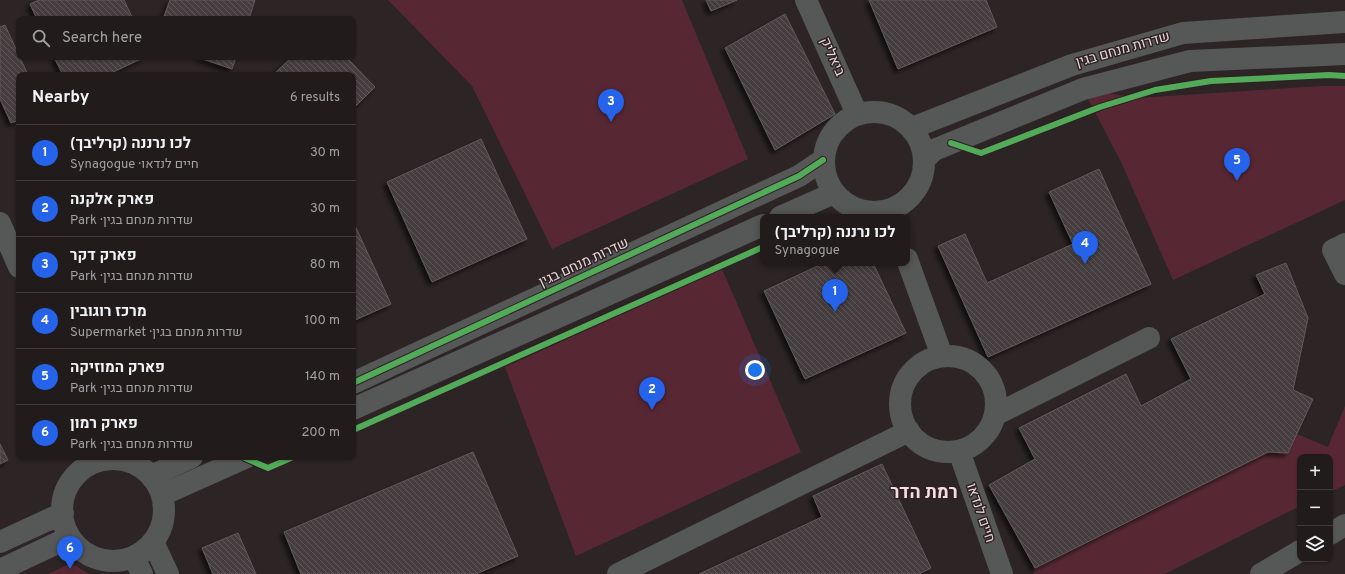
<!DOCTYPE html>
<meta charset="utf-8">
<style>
body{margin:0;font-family:Overpass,Heebo,sans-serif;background:#2d2829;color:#f1f3f6}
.controls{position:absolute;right:12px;bottom:12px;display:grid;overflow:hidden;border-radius:8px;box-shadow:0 1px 3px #0004}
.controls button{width:36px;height:36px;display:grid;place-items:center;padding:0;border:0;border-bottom:1px solid #3e393b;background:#211b1c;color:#f1f3f6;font:20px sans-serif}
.you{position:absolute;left:755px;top:370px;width:14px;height:14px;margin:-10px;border:3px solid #fff;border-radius:50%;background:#1a73e8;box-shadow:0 0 0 6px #1a73e833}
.badge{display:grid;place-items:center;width:26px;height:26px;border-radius:50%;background:#2563eb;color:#fff;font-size:13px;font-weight:700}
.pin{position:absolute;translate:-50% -33px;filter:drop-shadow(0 1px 2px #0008)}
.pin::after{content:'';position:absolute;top:21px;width:14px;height:12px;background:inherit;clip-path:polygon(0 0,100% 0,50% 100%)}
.popup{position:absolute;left:760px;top:214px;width:150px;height:52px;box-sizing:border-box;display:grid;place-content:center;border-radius:8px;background:#211b1c;filter:drop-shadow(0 1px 3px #0005);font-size:13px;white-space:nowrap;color:#a2a1a3}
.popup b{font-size:15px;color:#f1f3f6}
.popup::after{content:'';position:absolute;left:50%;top:100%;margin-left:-8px;border:8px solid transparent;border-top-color:#211b1c}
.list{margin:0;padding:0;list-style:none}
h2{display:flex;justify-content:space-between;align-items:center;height:52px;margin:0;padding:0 16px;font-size:17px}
h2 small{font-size:13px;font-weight:400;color:#a2a1a3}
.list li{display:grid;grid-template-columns:26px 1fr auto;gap:12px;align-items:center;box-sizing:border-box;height:56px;padding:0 16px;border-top:1px solid #3e393b}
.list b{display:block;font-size:15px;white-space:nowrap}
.list p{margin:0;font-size:13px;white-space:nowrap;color:#a2a1a3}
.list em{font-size:13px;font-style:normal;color:#a2a1a3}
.icon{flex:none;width:22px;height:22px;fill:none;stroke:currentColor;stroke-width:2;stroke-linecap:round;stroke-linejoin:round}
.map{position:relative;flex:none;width:1345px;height:574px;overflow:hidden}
.search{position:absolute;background:#211b1c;box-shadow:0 1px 3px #0004;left:16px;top:16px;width:340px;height:44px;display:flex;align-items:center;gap:10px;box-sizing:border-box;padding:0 14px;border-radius:8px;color:#a2a1a3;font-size:15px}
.panel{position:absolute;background:#211b1c;box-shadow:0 1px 3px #0004;left:16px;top:72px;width:340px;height:388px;border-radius:8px}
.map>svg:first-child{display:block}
.green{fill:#572834}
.building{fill:url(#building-back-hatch);stroke:#615a5b;filter:url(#shadow)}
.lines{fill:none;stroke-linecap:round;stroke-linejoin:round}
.minor{stroke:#565757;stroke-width:22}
.cycleway-casing{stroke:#2f2023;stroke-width:8}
.cycleway{stroke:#51ab58;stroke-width:6}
.labels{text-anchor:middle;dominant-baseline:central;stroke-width:3;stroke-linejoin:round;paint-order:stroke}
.street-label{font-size:14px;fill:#e3d8da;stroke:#2f2023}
.district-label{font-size:18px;font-weight:bold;fill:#f2dde0;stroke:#2f2023}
</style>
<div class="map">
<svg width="1345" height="574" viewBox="0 0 1345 574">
<defs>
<pattern id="building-back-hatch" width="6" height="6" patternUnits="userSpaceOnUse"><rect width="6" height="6" fill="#443e3f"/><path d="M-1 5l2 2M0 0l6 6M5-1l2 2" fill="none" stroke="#5f595a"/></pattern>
<filter id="shadow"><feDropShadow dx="-3.5" dy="3.5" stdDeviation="2" flood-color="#0009"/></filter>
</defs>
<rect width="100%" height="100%" fill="#2c2425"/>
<path class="green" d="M 388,0 L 682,0 L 748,159 L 552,249 L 472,86 Z
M 1320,86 L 1345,86 L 1345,200 L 1173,280 L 1121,162 L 1083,89 L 1137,98 Z
M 722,269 L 801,452 L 576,556 L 505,367 Z
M 1345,406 L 1345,485 L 1330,492 L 1330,457 L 1300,457 L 1300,506 L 1165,574 L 1033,574 L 1035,568 L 1268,452 L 1288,453 L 1297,434 L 1328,447 Z
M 71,563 L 89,574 L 48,574 Z"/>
<path class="building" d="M 39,0 L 124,0 L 133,19 L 37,19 L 30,4 Z
M 170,0 L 255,0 L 249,19 L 163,19 Z
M 706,0 L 737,0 L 711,11 Z
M 869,0 L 986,0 L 997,27 L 898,69 Z
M 785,14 L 835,114 L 775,150 L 725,48 Z
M 5,25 L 28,75 L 19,75 L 19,120 L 11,123 L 0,99 L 0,27 Z
M 54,57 L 145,57 L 107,75 L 63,75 Z
M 197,57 L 236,57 L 232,69 Z
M 292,57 L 346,57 L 375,87 L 353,109 L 353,75 L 273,75 Z
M 481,139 L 527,239 L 432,282 L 387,182 Z
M 1099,169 L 1151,284 L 988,357 L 938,246 L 965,234 L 987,283 L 1073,244 L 1049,192 Z
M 353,221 L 391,304 L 353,321 Z
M 824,263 L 873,263 L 906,333 L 805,379 L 764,291 Z
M 1286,263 L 1308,318 L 1293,390 L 1313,399 L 1288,453 L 1268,452 L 1035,568 L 989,485 L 1035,459 L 1019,428 L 1126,374 L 1141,406 L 1191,379 L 1171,339 L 1265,294 L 1256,275 Z
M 0,444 L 8,460 L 0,464 Z
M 473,452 L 518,556 L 476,574 L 301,574 L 284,532 Z
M 882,464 L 931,568 L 919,574 L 699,574 L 822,517 L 813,496 Z
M 238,533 L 256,574 L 213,574 L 202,548 Z"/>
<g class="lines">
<path class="minor" d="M 806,0 L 857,114
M824 162a50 50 0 1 1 100 0a50 50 0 1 1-100 0Z
M 912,128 L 1072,65 L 1183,33 L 1345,22
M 924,160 L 934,150 L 1083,89 L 1190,61 L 1345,54
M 780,217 L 834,193
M 0,223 L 19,267
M 1345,244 L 1333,250 L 1345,274
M 907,259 L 942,356
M900 404a48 48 0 1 1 96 0a48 48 0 1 1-96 0Z
M 353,383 L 799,176 L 823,160
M 353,409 L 763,225
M 995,415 L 1149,338
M 959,451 L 1002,574
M62 510a51 51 0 1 1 102 0a51 51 0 1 1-102 0Z
M 151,476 L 192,457
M 162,495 L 247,457
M 1330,534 L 1345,525
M 0,542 L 63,513
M 153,542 L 168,574
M 134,557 L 142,574
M 0,570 L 70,537
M 618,574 L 909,431
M 1261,574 L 1300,551"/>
<defs>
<path id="cycleway" d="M 951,143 L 981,153 L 1100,107 L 1155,90 L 1211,81 L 1329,75 L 1345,76
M 353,383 L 799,176 L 823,160
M 353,430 L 763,247
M 245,458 L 268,468 L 293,457"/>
</defs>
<use href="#cycleway" class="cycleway-casing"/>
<use href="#cycleway" class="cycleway"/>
</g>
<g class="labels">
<g class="street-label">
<text transform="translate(1123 50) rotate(-16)">שדרות מנחם בגין</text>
<text transform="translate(832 57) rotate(66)">ביאליק</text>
<text transform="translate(584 263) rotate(-25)">שדרות מנחם בגין</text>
<text transform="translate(980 513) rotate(71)">חיים לנדאו</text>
</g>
<g class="district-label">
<text x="924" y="493">רמת הדר</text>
</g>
</g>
</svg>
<div class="controls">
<button>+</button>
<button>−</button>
<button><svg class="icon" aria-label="layers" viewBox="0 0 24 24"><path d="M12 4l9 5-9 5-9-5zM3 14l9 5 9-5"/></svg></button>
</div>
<div class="you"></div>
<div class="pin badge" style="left:835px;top:312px">1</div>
<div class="popup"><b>לכו נרננה (קרליבך)</b>Synagogue</div>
<div class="pin badge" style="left:652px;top:410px">2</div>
<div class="pin badge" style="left:611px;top:122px">3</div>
<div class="pin badge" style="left:1085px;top:264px">4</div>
<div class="pin badge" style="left:1237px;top:181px">5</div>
<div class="pin badge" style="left:70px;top:569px">6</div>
<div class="search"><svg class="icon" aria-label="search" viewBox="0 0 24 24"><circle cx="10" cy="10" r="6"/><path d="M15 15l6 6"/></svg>Search here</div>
<section class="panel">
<h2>Nearby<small>6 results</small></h2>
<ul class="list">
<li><span class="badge">1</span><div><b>לכו נרננה (קרליבך)</b><p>Synagogue · חיים לנדאו</p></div><em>30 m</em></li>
<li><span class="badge">2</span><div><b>פארק אלקנה</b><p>Park · שדרות מנחם בגין</p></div><em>30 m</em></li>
<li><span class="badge">3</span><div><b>פארק דקר</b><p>Park · שדרות מנחם בגין</p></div><em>80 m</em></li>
<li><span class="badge">4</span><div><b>מרכז רוגובין</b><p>Supermarket · שדרות מנחם בגין</p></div><em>100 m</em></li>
<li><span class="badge">5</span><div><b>פארק המוזיקה</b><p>Park · שדרות מנחם בגין</p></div><em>140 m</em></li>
<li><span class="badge">6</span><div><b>פארק רמון</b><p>Park · שדרות מנחם בגין</p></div><em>200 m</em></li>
</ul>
</section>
</div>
